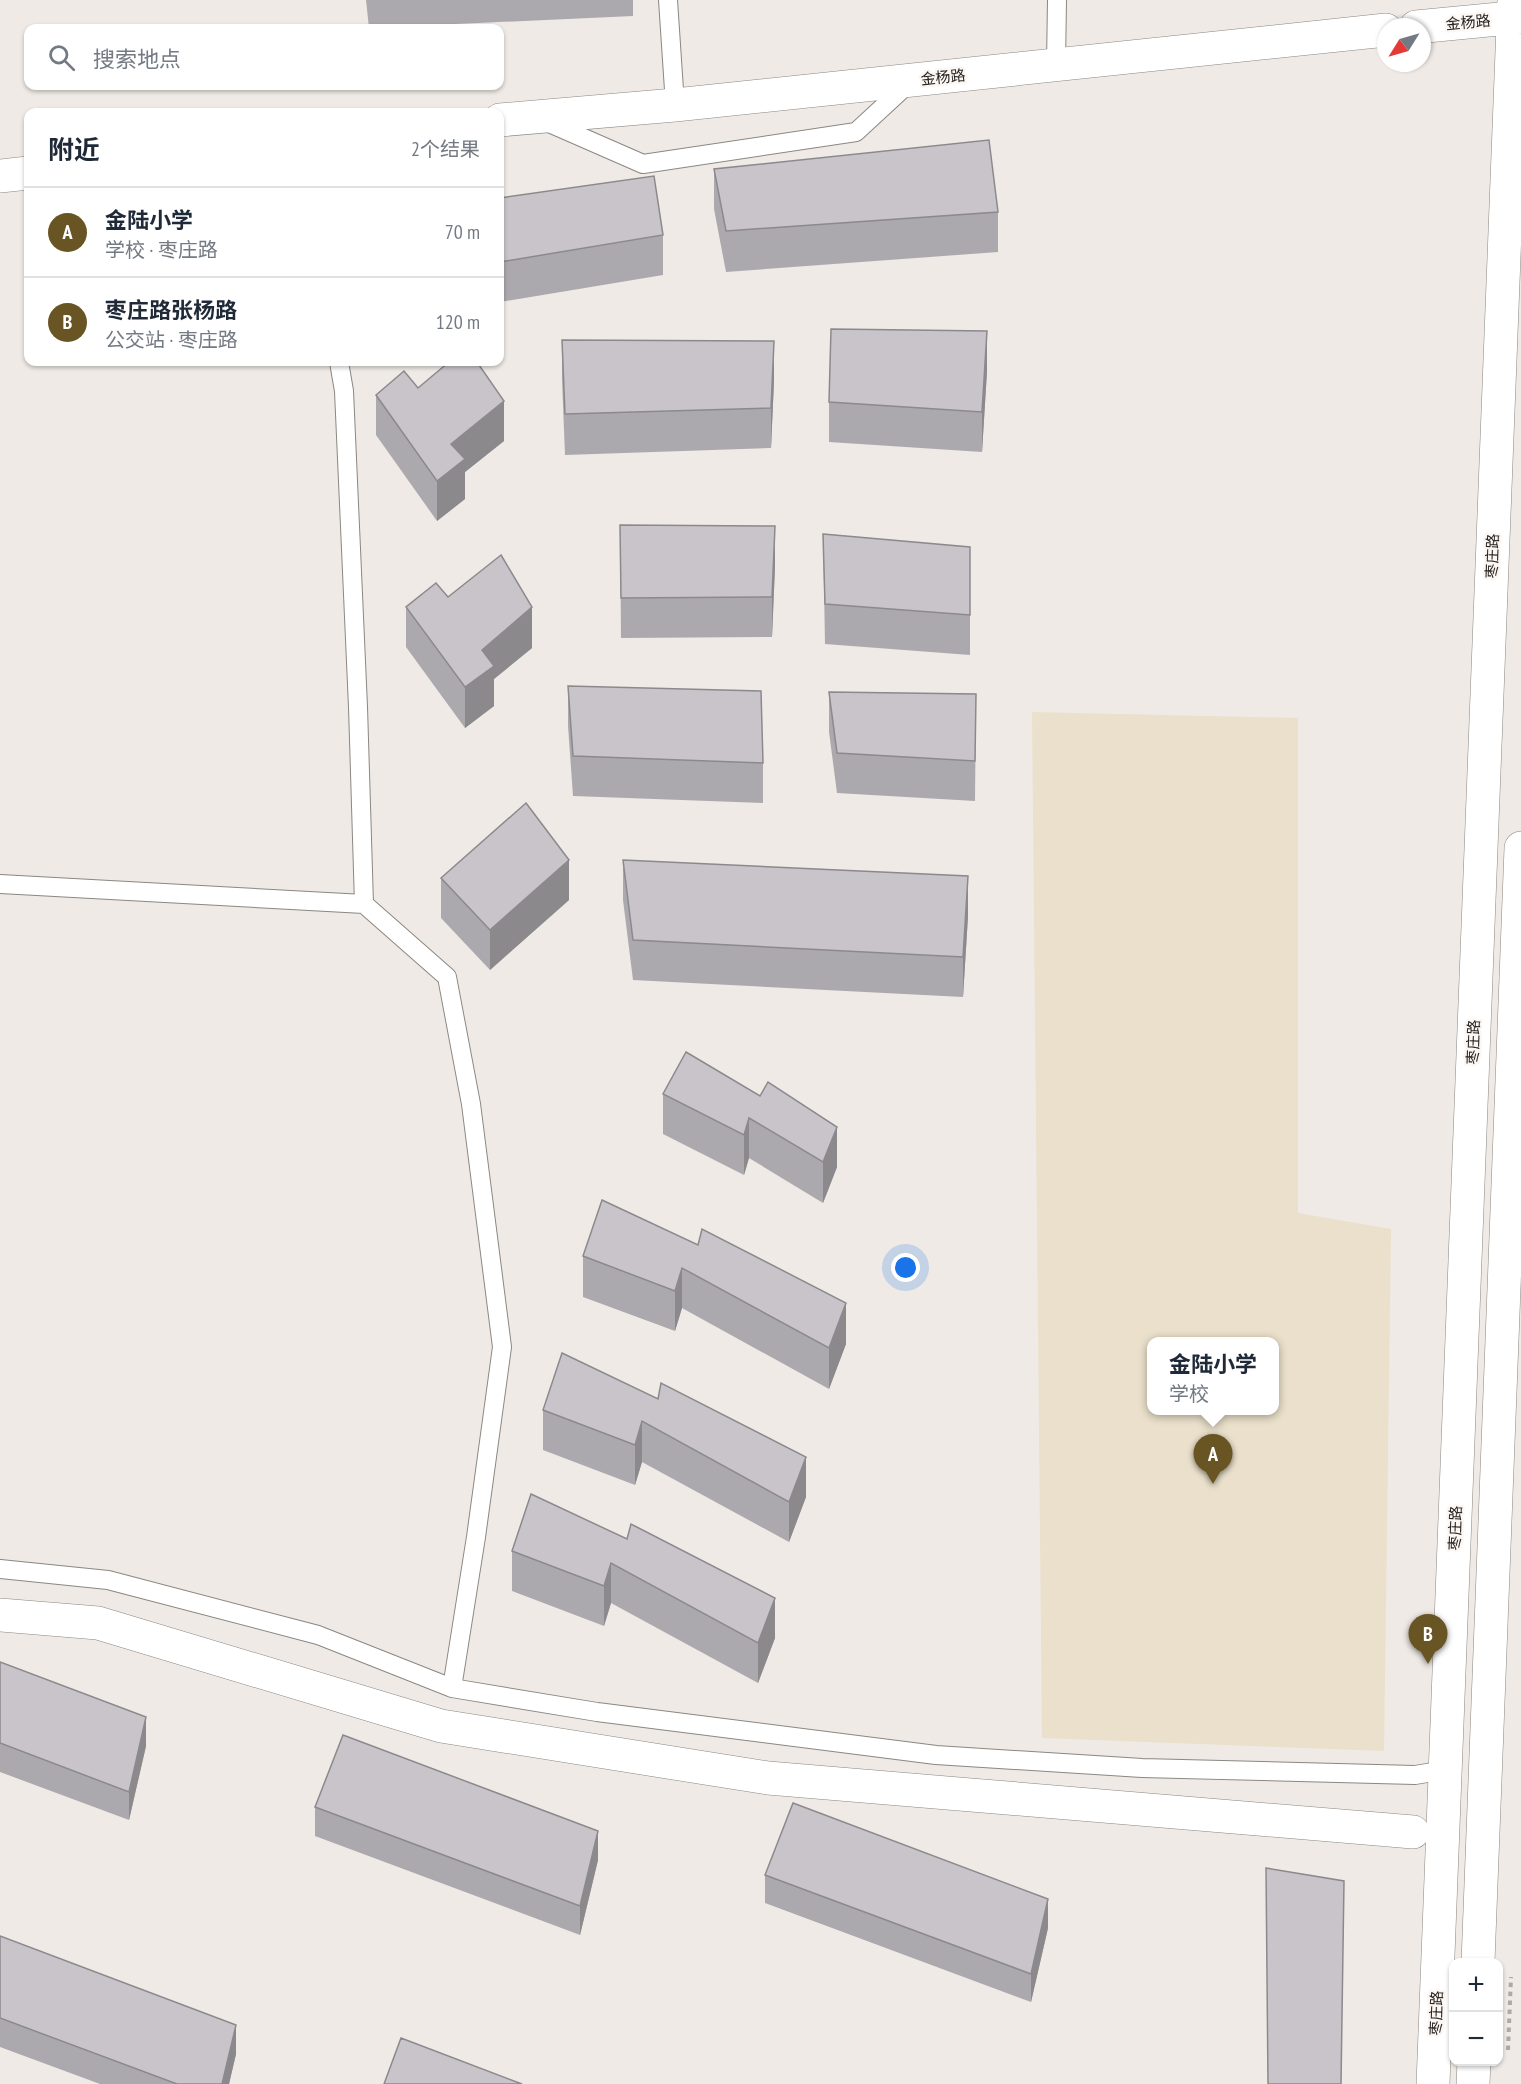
<!DOCTYPE html>
<html lang="zh">
<meta charset="utf-8">
<style>
body{margin:0;font-family:"PT Sans Narrow","Noto Sans SC",sans-serif;background:#f6f6f7;color:#1f2937}
.controls{position:absolute;right:18px;bottom:18px;display:grid;overflow:hidden;border-radius:12px;box-shadow:0 2px 4px #0004}
.controls button{width:54px;height:54px;display:grid;place-items:center;padding:0;border:0;border-bottom:2px solid #e0e1e3;background:#fff;color:#1f2937;font:30px sans-serif}
.compass{position:absolute;left:1377px;top:18px;width:54px;height:54px;border-radius:50%;background:#fff;box-shadow:0 2px 4px #0004;rotate:233deg}
.you{position:absolute;left:906px;top:1268px;width:21px;height:21px;margin:-15px;border:4px solid #fff;border-radius:50%;background:#1a73e8;box-shadow:0 0 0 9px #1a73e833}
.badge{display:grid;place-items:center;width:39px;height:39px;border-radius:50%;background:#695423;color:#fff;font-size:20px;font-weight:700}
.pin{position:absolute;translate:-50% -50px;filter:drop-shadow(0 2px 3px #0008)}
.pin::after{content:'';position:absolute;top:32px;width:21px;height:18px;background:inherit;clip-path:polygon(0 0,100% 0,50% 100%)}
.popup{position:absolute;left:1147px;top:1337px;width:132px;height:78px;box-sizing:border-box;display:grid;place-content:center;border-radius:12px;background:#fff;filter:drop-shadow(0 2px 4px #0005);font-size:20px;white-space:nowrap;color:#747a83}
.popup b{font-size:22px;color:#1f2937}
.popup::after{content:'';position:absolute;left:50%;top:100%;margin-left:-12px;border:12px solid transparent;border-top-color:#fff}
.list{margin:0;padding:0;list-style:none}
h2{display:flex;justify-content:space-between;align-items:center;height:78px;margin:0;padding:0 24px;font-size:26px}
h2 small{font-size:20px;font-weight:400;color:#747a83}
.list li{display:grid;grid-template-columns:39px 1fr auto;gap:18px;align-items:center;box-sizing:border-box;height:90px;padding:0 24px;border-top:2px solid #e0e1e3}
.list b{display:block;font-size:22px;white-space:nowrap}
.list p{margin:0;font-size:20px;white-space:nowrap;color:#747a83}
.list em{font-size:20px;font-style:normal;color:#747a83}
.icon{flex:none;width:33px;height:33px;fill:none;stroke:currentColor;stroke-width:2;stroke-linecap:round;stroke-linejoin:round}
.map{position:relative;flex:none;width:1521px;height:2084px;overflow:hidden}
.search{position:absolute;background:#fff;box-shadow:0 2px 4px #0004;left:24px;top:24px;width:480px;height:66px;display:flex;align-items:center;gap:15px;box-sizing:border-box;padding:0 21px;border-radius:12px;color:#747a83;font-size:22px}
.panel{position:absolute;background:#fff;box-shadow:0 2px 4px #0004;left:24px;top:108px;width:480px;height:258px;border-radius:12px}
.map>svg:first-child{display:block}
.education{fill:#eae0cb;fill-rule:evenodd}
.lines{fill:none;stroke-linecap:round;stroke-linejoin:round}
.service-casing{stroke:#8b8782;stroke-width:20}
.minor-casing{stroke:#8b8782;stroke-width:34}
.tertiary-casing{stroke:#8b8782;stroke-width:34}
.path{stroke:#ada9a5;stroke-width:4;stroke-dasharray:4.5 4.5;stroke-linecap:butt}
.service{stroke:#fff;stroke-width:18}
.minor{stroke:#fff;stroke-width:33}
.tertiary{stroke:#fff;stroke-width:33}
.wall{fill:#aca9ae}
.shaded-wall{fill:#8c898d}
.building{fill:#c8c4ca;stroke:#8c898d;stroke-width:1.5}
.labels{text-anchor:middle;dominant-baseline:central;stroke-width:5;stroke-linejoin:round;paint-order:stroke}
.street-label{font-size:15px;fill:#262422;stroke:#fdf7f3}
</style>
<div class="map">
<svg width="1521" height="2084" viewBox="0 0 1521 2084">
<rect width="100%" height="100%" fill="#efeae5"/>
<path class="education" d="M 1032,712 L 1298,718 L 1298,1213 L 1391,1229 L 1384,1751 L 1042,1738 ZM 1152,1342 L 1274,1342 L 1274,1410 L 1152,1410 Z"/>
<g class="lines">
<defs>
<path id="service" d="M 668,0 L 675,105
M 1056,65 L 1057,0
M 547,122 L 643,164 L 856,132 L 909,83
M 339,362 L 344,391 L 358,707 L 364,904 L 447,977 L 471,1104 L 502,1347 L 476,1537 L 452,1688
M 0,884 L 364,904
M 0,1569 L 108,1580 L 318,1635 L 452,1688 L 597,1712 L 936,1755 L 1142,1768 L 1415,1775 L 1445,1770"/>
<path id="minor" d="M 0,1615 L 98,1623 L 441,1726 L 768,1778 L 1413,1832"/>
<path id="tertiary" d="M 1416,27 L 1521,17
M 500,120 L 675,105 L 1386,30
M 0,176 L 28,173
M 1478,1962 L 1521,848
M 1433,2084 L 1514,0
M 1473,2084 L 1474,2062"/>
</defs>
<use href="#service" class="service-casing"/>
<use href="#minor" class="minor-casing"/>
<use href="#tertiary" class="tertiary-casing"/>
<path class="path" d="M 1508,2050 L 1511,1977"/>
<use href="#service" class="service"/>
<use href="#minor" class="minor"/>
<use href="#tertiary" class="tertiary"/>
</g>
<path class="wall" d="M 366,0 L 633,0 L 633,16 L 369,28 Z
M 714,169 L 998,212 L 998,252 L 726,272 L 714,209 Z
M 500,198 L 663,235 L 663,275 L 500,302 Z
M 562,340 L 774,381 L 771,448 L 565,455 L 562,380 Z
M 987,371 L 982,452 L 829,442 L 829,402 Z
M 418,388 L 504,441 L 465,472 L 465,499 L 437,521 L 376,435 L 376,395 Z
M 620,525 L 775,566 L 772,637 L 621,638 Z
M 823,534 L 970,547 L 970,655 L 825,644 Z
M 448,597 L 532,648 L 494,679 L 494,706 L 465,728 L 406,647 L 406,607 Z
M 568,686 L 763,763 L 763,803 L 573,796 L 568,726 Z
M 829,692 L 976,694 L 975,801 L 837,793 L 829,732 Z
M 623,860 L 968,916 L 963,997 L 633,980 L 623,900 Z
M 441,878 L 569,900 L 490,970 L 441,918 Z
M 686,1052 L 837,1167 L 823,1203 L 749,1158 L 744,1175 L 663,1134 L 663,1094 Z
M 602,1200 L 846,1344 L 829,1389 L 682,1308 L 675,1331 L 583,1297 L 583,1256 Z
M 562,1353 L 806,1497 L 789,1542 L 642,1462 L 635,1485 L 543,1450 L 543,1410 Z
M 531,1494 L 775,1638 L 758,1683 L 611,1603 L 604,1626 L 512,1591 L 512,1551 Z
M 0,1662 L 146,1746 L 129,1820 L 0,1772 Z
M 315,1807 L 598,1860 L 580,1935 L 315,1836 Z
M 765,1875 L 1048,1928 L 1031,2002 L 765,1903 Z
M 0,1936 L 236,2054 L 229,2084 L 100,2084 L 0,2047 Z"/>
<path class="shaded-wall" d="M 987,331 L 987,371 L 982,452 L 982,412 Z
M 774,341 L 774,381 L 771,448 L 771,408 Z
M 504,401 L 504,441 L 465,472 L 465,499 L 437,521 L 437,481 L 451,444 Z
M 775,526 L 775,566 L 772,637 L 772,597 Z
M 532,607 L 532,648 L 494,679 L 494,706 L 465,728 L 465,687 L 482,650 Z
M 569,860 L 569,900 L 490,970 L 490,930 Z
M 968,876 L 968,916 L 963,997 L 963,957 Z
M 749,1118 L 749,1158 L 744,1175 L 744,1135 Z
M 837,1127 L 837,1167 L 823,1203 L 823,1162 Z
M 682,1268 L 682,1308 L 675,1331 L 675,1291 Z
M 846,1303 L 846,1344 L 829,1389 L 829,1348 Z
M 642,1421 L 642,1462 L 635,1485 L 635,1445 Z
M 806,1457 L 806,1497 L 789,1542 L 789,1502 Z
M 611,1563 L 611,1603 L 604,1626 L 604,1586 Z
M 775,1598 L 775,1638 L 758,1683 L 758,1643 Z
M 146,1717 L 146,1746 L 129,1820 L 129,1792 Z
M 598,1831 L 598,1860 L 580,1935 L 580,1906 Z
M 1048,1899 L 1048,1928 L 1031,2002 L 1031,1974 Z
M 236,2025 L 236,2054 L 229,2084 L 222,2084 Z"/>
<path class="building" d="M 989,140 L 998,212 L 726,231 L 714,169 Z
M 654,176 L 663,235 L 500,262 L 500,198 Z
M 831,329 L 987,331 L 982,412 L 829,402 Z
M 562,340 L 774,341 L 771,408 L 565,414 Z
M 449,362 L 477,362 L 504,401 L 451,444 L 465,459 L 437,481 L 376,395 L 404,371 L 418,388 Z
M 620,525 L 775,526 L 772,597 L 621,598 Z
M 823,534 L 970,547 L 970,615 L 825,604 Z
M 501,555 L 532,607 L 482,650 L 494,666 L 465,687 L 406,607 L 436,583 L 448,597 Z
M 568,686 L 761,691 L 763,763 L 573,756 Z
M 829,692 L 976,694 L 975,761 L 837,753 Z
M 526,803 L 569,860 L 490,930 L 441,878 Z
M 623,860 L 968,876 L 963,957 L 633,940 Z
M 686,1052 L 760,1096 L 768,1082 L 837,1127 L 823,1162 L 749,1118 L 744,1135 L 663,1094 Z
M 602,1200 L 698,1245 L 702,1229 L 846,1303 L 829,1348 L 682,1268 L 675,1291 L 583,1256 Z
M 562,1353 L 658,1399 L 661,1383 L 806,1457 L 789,1502 L 642,1421 L 635,1445 L 543,1410 Z
M 531,1494 L 627,1539 L 631,1524 L 775,1598 L 758,1643 L 611,1563 L 604,1586 L 512,1551 Z
M 0,1662 L 146,1717 L 129,1792 L 0,1743 Z
M 343,1735 L 598,1831 L 580,1906 L 315,1807 Z
M 793,1803 L 1048,1899 L 1031,1974 L 765,1875 Z
M 1266,1868 L 1344,1881 L 1341,2084 L 1268,2084 Z
M 0,1936 L 236,2025 L 222,2084 L 177,2084 L 0,2018 Z
M 401,2038 L 522,2084 L 384,2084 Z"/>
<g class="labels">
<g class="street-label">
<text transform="translate(1468 22) rotate(-5)">金杨路</text>
<text transform="translate(943 77) rotate(-6)">金杨路</text>
<text transform="translate(1492 556) rotate(-88)">枣庄路</text>
<text transform="translate(1473 1042) rotate(-88)">枣庄路</text>
<text transform="translate(1455 1528) rotate(-88)">枣庄路</text>
<text transform="translate(1436 2013) rotate(-88)">枣庄路</text>
</g>
</g>
</svg>
<div class="controls">
<button>+</button>
<button>−</button>
</div>
<svg class="compass" viewBox="-18 -18 36 36"><path d="M0-13l5 13h-10z" fill="#e53935"/><path d="M0 13l5-13h-10z" fill="#747a83"/></svg>
<div class="you"></div>
<div class="pin badge" style="left:1213px;top:1484px">A</div>
<div class="popup"><b>金陆小学</b>学校</div>
<div class="pin badge" style="left:1428px;top:1664px">B</div>
<div class="search"><svg class="icon" aria-label="search" viewBox="0 0 24 24"><circle cx="10" cy="10" r="6"/><path d="M15 15l6 6"/></svg>搜索地点</div>
<section class="panel">
<h2>附近<small>2个结果</small></h2>
<ul class="list">
<li><span class="badge">A</span><div><b>金陆小学</b><p>学校 · 枣庄路</p></div><em>70 m</em></li>
<li><span class="badge">B</span><div><b>枣庄路张杨路</b><p>公交站 · 枣庄路</p></div><em>120 m</em></li>
</ul>
</section>
</div>
